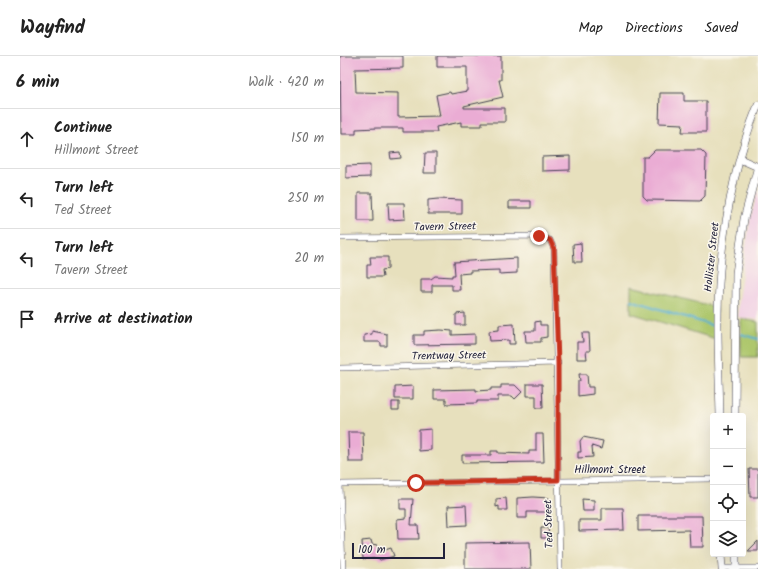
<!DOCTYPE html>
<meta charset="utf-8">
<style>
body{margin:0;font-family:Kalam,sans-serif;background:#f6f6f6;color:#222}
.controls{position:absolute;right:12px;bottom:12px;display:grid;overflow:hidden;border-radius:4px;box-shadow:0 4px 16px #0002}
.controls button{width:36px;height:36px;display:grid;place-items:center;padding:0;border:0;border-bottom:1px solid #e0e0e0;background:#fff;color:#222;font:20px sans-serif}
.scale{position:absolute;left:12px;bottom:10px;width:93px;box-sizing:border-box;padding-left:4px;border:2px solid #22223b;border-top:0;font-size:11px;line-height:14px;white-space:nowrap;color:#22223b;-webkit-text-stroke:3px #fbf7ec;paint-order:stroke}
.stop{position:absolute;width:12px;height:12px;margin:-9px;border:3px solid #c8321e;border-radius:50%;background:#fff}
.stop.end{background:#c8321e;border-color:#fff;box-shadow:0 1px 4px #0008}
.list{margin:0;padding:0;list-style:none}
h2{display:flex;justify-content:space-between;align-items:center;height:52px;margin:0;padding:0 16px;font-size:17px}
h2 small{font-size:13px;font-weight:400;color:#767676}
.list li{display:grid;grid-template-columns:26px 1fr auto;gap:12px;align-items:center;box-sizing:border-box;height:60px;padding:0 16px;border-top:1px solid #e0e0e0}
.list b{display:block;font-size:15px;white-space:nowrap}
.list p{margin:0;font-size:13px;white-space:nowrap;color:#767676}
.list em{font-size:13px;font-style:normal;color:#767676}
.icon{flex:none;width:22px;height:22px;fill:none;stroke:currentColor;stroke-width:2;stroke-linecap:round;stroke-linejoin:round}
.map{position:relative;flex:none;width:418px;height:513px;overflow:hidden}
header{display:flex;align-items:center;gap:24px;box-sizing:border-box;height:56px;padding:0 20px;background:#fff;border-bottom:1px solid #e0e0e0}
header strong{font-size:19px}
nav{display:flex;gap:22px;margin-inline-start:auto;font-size:14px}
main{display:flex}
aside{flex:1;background:#fff}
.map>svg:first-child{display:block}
.built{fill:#f1d0e4}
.green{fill:#aec76d;stroke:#687454}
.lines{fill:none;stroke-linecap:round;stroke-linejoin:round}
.stream{stroke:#56b1d4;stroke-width:2}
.building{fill:#eaacd4}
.street-casing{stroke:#403e4e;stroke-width:6}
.secondary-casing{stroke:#403e4e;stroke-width:8}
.street{stroke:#fff;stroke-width:5}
.secondary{stroke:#fff;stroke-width:7}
.route{stroke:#c8321e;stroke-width:5}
.labels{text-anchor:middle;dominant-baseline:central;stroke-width:3;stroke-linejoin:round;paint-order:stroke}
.street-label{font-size:11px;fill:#22223b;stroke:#fbf7ec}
</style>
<header>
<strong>Wayfind</strong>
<nav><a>Map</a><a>Directions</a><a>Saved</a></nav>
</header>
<main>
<aside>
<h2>6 min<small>Walk · 420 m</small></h2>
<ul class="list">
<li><svg class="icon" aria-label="ahead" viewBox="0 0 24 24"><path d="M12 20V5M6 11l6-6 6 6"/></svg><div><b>Continue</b><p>Hillmont Street</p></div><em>150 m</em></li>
<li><svg class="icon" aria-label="left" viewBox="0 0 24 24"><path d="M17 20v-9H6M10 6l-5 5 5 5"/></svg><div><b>Turn left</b><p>Ted Street</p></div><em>250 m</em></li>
<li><svg class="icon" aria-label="left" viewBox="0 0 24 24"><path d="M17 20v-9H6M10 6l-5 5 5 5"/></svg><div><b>Turn left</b><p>Tavern Street</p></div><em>20 m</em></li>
<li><svg class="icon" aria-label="arrive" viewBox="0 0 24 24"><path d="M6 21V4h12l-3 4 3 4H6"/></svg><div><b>Arrive at destination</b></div></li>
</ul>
</aside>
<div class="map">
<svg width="418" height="513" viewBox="0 0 418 513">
<rect width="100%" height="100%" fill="#fbf7ec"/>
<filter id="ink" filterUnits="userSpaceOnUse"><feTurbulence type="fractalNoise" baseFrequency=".025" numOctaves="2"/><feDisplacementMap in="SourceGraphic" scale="8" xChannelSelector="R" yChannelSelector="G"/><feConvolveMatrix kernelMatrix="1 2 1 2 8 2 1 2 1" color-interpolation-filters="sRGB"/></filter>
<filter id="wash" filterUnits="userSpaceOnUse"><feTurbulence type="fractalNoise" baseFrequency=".012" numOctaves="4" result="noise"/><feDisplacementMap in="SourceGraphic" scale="16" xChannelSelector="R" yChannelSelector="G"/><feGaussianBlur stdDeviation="0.9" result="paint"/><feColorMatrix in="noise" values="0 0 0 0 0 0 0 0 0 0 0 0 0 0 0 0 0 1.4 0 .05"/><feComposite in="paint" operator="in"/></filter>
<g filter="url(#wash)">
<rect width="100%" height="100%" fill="#e7e0bd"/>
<path class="built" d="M 418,134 L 418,264 L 398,261 L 398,245 L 410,164 Z"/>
<path class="green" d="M 291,230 L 376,251 L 376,283 L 291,257 Z
M 401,263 L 418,266 L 418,301 L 401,301 Z"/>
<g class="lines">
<path class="stream" d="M 291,244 L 374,270
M 401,278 L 418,283"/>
</g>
<g id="blocks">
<path class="building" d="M 0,0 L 63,0 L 63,12 L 15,13 L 16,36 L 58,37 L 58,61 L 100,60 L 96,39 L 110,36 L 111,38 L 127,35 L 127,11 L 97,11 L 97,0 L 161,0 L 161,24 L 159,24 L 163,41 L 124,50 L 124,52 L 165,52 L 165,66 L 142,66 L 142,70 L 121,70 L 121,66 L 96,71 L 97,76 L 63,76 L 63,72 L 37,72 L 16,73 L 16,78 L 1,78 Z
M 320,37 L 344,37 L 344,45 L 366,45 L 366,76 L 342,76 L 343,68 L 319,67 Z
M 315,94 L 361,94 L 366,99 L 365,140 L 360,145 L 307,144 L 303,140 L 303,101 L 308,101 Z
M 60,96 L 61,102 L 51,103 L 50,97 Z
M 85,97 L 96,97 L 96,117 L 84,117 Z
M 230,100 L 230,114 L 202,115 L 202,101 Z
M 30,109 L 30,121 L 6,122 L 6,110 Z
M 18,137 L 32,137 L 33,165 L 18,165 Z
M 98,143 L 122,144 L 122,158 L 88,158 L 88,144 Z
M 169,145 L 191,145 L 191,152 L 169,152 Z
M 48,147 L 64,147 L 65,163 L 49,164 Z
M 241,187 L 242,206 L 234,206 L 233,188 Z
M 30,201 L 48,201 L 48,213 L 42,214 L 43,221 L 27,221 L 27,209 L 31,209 Z
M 177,202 L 177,217 L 159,218 L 159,214 L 130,215 L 130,217 L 119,218 L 120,234 L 112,234 L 112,229 L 92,229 L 92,236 L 81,236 L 81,223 L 91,223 L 95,220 L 112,221 L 112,219 L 115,219 L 114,206 Z
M 125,257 L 125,269 L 116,269 L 116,258 Z
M 200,265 L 200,269 L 207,269 L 207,281 L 201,282 L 201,286 L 186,286 L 185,275 L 195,275 L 195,266 Z
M 174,268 L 175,288 L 169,288 L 169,284 L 150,285 L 149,275 L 159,274 L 159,269 Z
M 101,274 L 112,275 L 112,279 L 135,278 L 135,288 L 74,289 L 74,279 L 84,279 L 84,275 Z
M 32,275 L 47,278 L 47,290 L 41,290 L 41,287 L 39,286 L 24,286 L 24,279 L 32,278 Z
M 242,277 L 249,277 L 250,295 L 246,295 L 247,303 L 237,303 L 237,286 L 243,286 Z
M 239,318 L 247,318 L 248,331 L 253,331 L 253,338 L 238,340 L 238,325 L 240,325 Z
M 187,328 L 202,328 L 203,352 L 196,352 L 196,340 L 187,340 Z
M 161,329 L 175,329 L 182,336 L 175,343 L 172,340 L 158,340 L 158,345 L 137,345 L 137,347 L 106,348 L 106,343 L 94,343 L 94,334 L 136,333 L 136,335 L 151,334 L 151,332 L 161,332 Z
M 73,330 L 73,343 L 55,343 L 55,331 Z
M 52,346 L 59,346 L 59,354 L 52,354 Z
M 91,373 L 91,394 L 79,395 L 79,374 Z
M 8,376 L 23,376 L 24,406 L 9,406 Z
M 196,378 L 203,378 L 204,406 L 122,407 L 122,399 L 151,399 L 151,395 L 158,395 L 158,397 L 189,398 L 189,395 L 196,395 Z
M 243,381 L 263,385 L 261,393 L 252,390 L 253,401 L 238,402 L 238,396 L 241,396 L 240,385 Z
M 409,413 L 418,413 L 418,441 L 410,441 Z
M 193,441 L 209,442 L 209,456 L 187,456 L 187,462 L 177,462 L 177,442 Z
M 166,442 L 167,454 L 159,454 L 159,450 L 156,451 L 156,443 Z
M 60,443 L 73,443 L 71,469 L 78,469 L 79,483 L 58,483 L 57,463 L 66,462 L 66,453 L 60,453 Z
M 242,443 L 254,444 L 254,455 L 243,455 Z
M 126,449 L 127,469 L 109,470 L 108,450 Z
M 262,452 L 283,452 L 284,474 L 239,475 L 239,464 L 262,464 Z
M 298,460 L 362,460 L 363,491 L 350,491 L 349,474 L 298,475 Z
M 201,472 L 208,472 L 209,482 L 201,482 Z
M 31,484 L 32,488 L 37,489 L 39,496 L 51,492 L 54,500 L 40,504 L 38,502 L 23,503 L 22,485 Z
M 418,485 L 418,495 L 408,495 Z
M 190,486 L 191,513 L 125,513 L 125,487 Z"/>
</g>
</g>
<g filter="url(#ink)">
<use href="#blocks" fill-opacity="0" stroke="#403e4e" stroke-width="1"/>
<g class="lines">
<defs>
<path id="street" d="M 0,182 L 199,180 L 210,184 L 214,193 C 217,300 217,406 220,513
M 0,312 L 218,307
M 0,428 L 373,423
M 0,429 L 3,513
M 382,512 L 418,512"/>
<path id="secondary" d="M 400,103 L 418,111
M 380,360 C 379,312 376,262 380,214 C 385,159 397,100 418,49
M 395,360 L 396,217 L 404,163 L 418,110
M 381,498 L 382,513
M 396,498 L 396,513"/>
</defs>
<use href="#street" class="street-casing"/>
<use href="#secondary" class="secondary-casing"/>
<use href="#street" class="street"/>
<use href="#secondary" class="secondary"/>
</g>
</g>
<g class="lines" filter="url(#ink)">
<path class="route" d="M 76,427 L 218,424 L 218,307 L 214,193 L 210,184 L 199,180"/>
</g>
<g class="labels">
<g class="street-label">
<text transform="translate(105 171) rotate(-1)">Tavern Street</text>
<text transform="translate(372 201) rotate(-84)">Hollister Street</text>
<text transform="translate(109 300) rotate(-1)">Trentway Street</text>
<text x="270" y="414">Hillmont Street</text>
<text transform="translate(209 468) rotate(-92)">Ted Street</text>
</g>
</g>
</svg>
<div class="controls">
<button>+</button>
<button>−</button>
<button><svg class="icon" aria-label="locate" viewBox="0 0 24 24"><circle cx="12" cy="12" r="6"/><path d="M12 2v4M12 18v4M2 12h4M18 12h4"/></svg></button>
<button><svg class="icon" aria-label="layers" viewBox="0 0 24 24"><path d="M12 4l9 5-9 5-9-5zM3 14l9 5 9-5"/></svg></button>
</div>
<div class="scale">100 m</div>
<div class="stop" style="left:76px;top:427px"></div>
<div class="stop end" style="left:199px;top:180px"></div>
</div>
</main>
